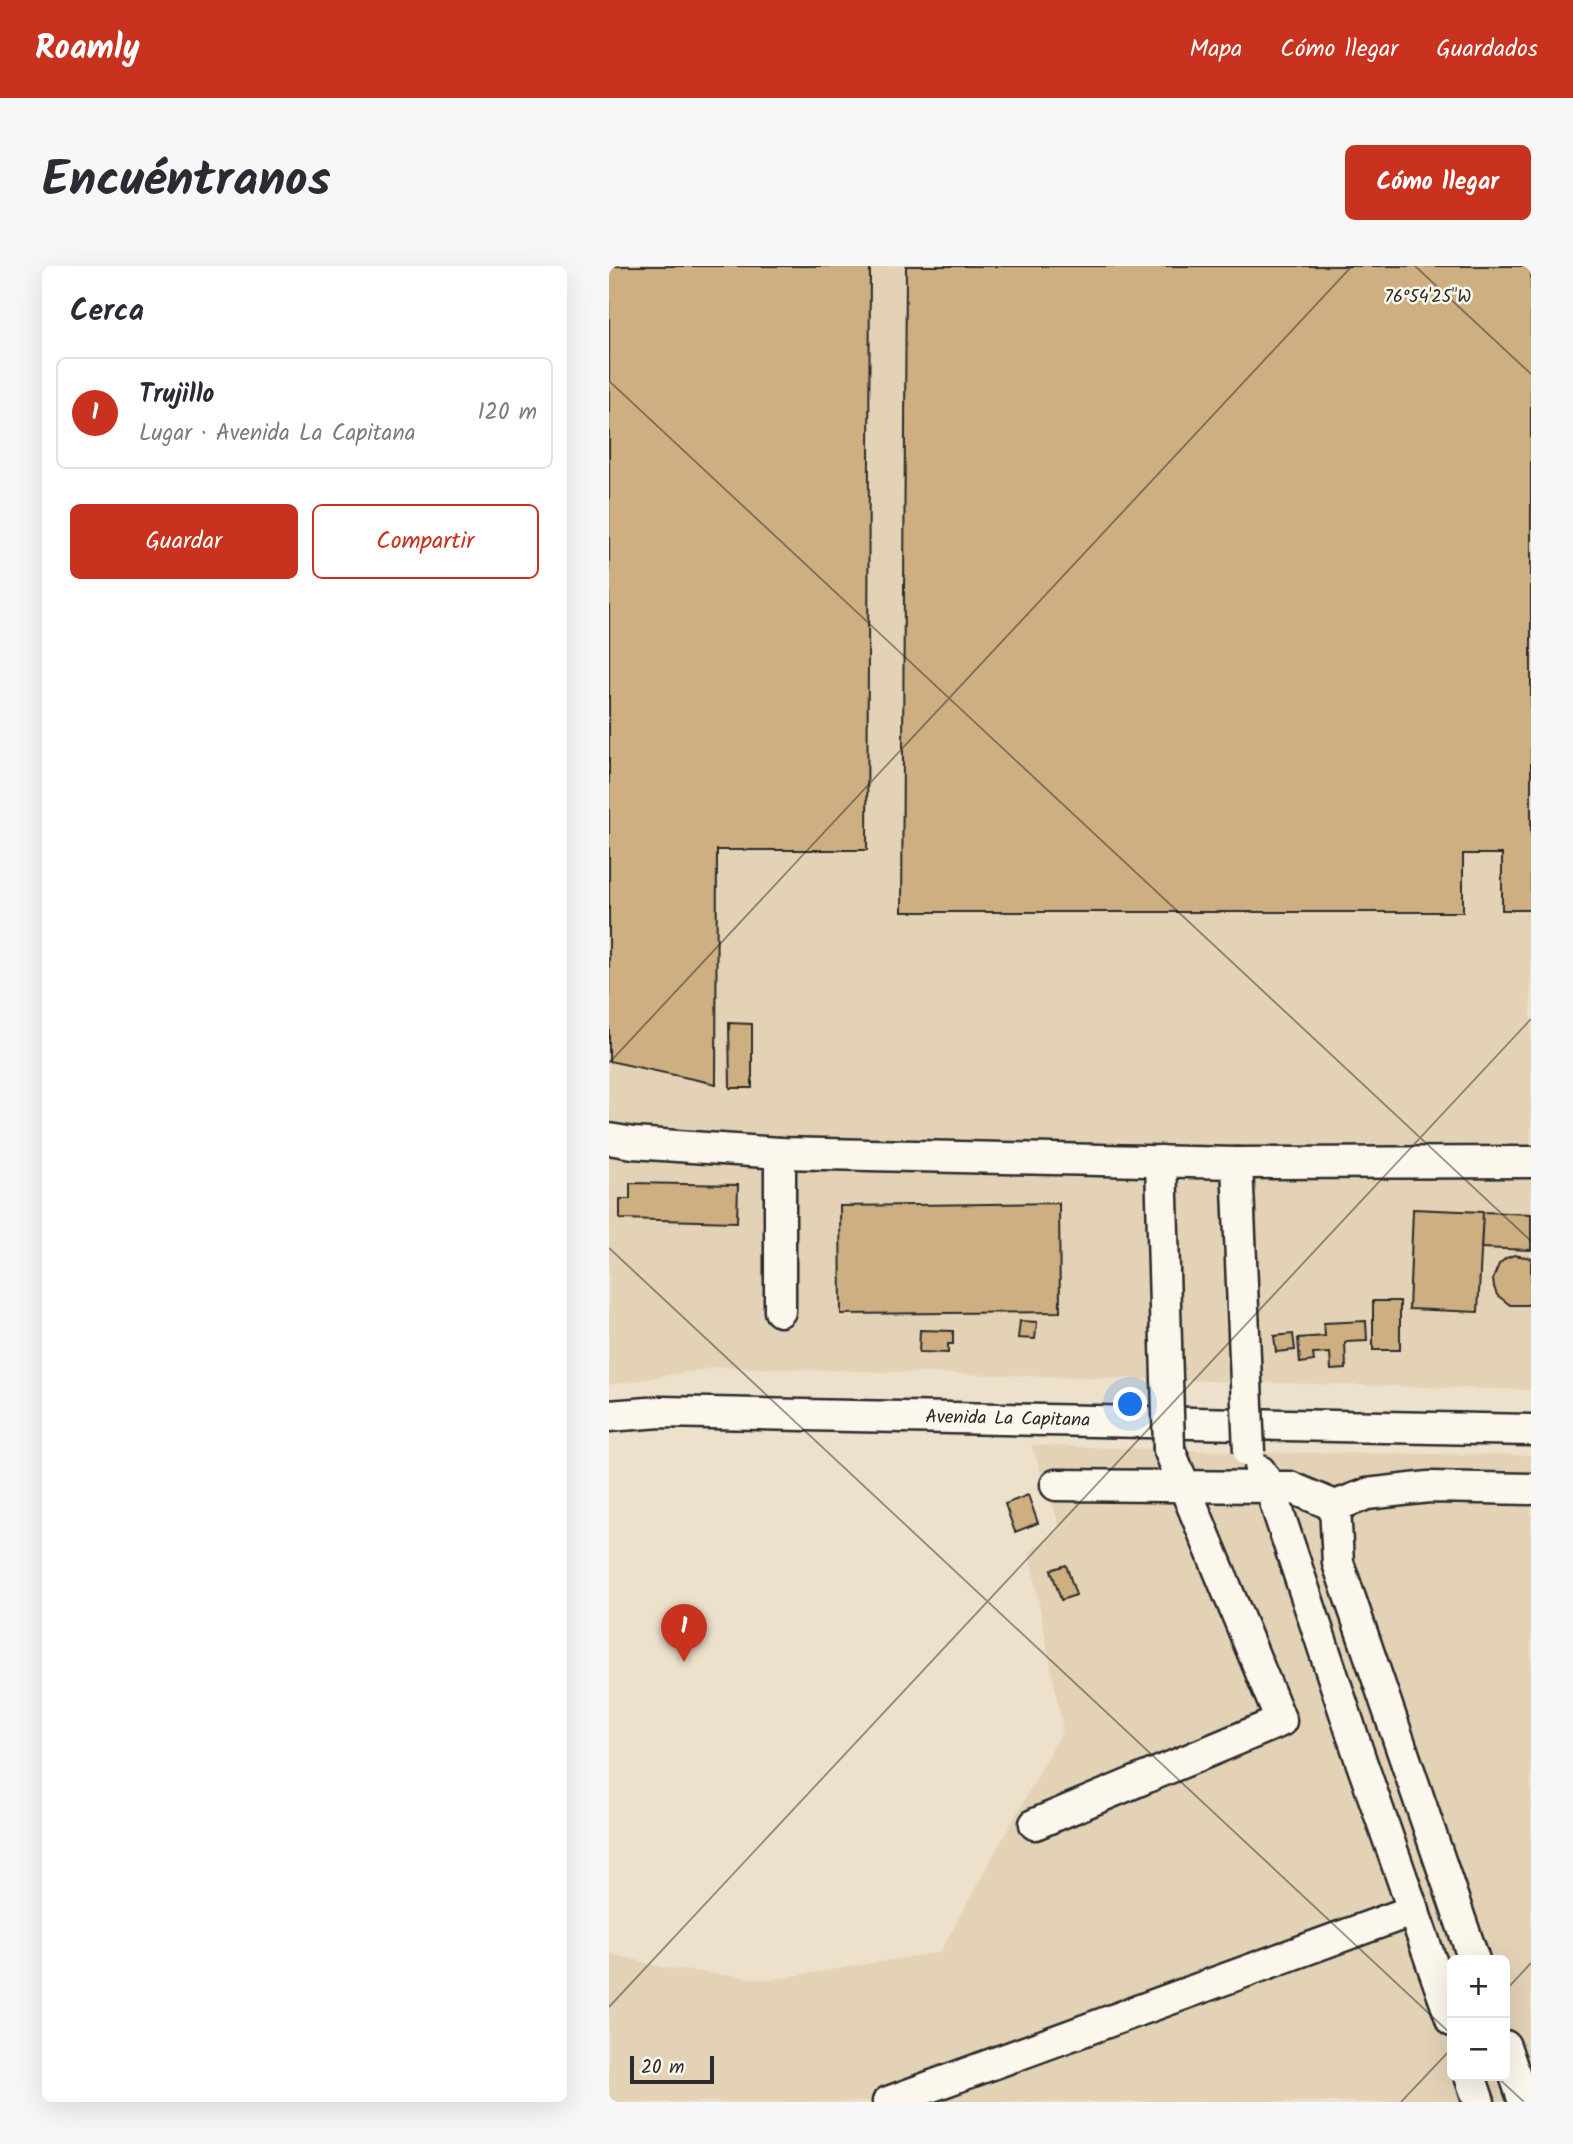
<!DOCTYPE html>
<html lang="es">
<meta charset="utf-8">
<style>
body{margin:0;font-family:Kalam,sans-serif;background:#f7f7f7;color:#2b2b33}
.controls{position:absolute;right:21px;bottom:21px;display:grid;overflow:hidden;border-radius:10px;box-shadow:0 7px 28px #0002}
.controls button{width:63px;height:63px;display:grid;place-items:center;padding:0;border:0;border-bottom:2px solid #e1e1e2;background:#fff;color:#2b2b33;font:35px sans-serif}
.scale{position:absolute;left:21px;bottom:18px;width:84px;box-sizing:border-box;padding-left:7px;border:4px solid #2b2b2b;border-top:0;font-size:19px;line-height:24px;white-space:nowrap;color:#2b2b2b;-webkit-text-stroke:5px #fbf7ec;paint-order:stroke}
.you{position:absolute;left:522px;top:1139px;width:24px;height:24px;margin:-18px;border:5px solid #fff;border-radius:50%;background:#1a73e8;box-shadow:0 0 0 10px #1a73e833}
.badge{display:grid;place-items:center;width:46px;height:46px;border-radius:50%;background:#c8321e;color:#fff;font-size:23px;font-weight:700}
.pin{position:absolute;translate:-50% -58px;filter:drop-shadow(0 2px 4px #0008)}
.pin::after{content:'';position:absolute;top:37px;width:24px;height:21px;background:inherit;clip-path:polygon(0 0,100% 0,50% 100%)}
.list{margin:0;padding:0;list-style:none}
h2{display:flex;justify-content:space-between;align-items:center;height:91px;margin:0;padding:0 28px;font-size:30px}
h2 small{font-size:23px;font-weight:400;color:#7c7c81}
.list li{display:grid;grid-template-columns:46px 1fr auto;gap:21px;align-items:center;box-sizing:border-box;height:112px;margin:0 14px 14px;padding:0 14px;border:2px solid #e1e1e2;border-radius:10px}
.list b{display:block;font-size:26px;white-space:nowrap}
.list p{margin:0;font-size:23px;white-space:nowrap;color:#7c7c81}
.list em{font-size:23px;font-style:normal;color:#7c7c81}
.actions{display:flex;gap:14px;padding:21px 28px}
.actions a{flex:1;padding:16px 0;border:2px solid #c8321e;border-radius:10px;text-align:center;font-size:24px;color:#c8321e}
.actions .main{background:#c8321e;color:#fff}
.map{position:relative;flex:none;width:922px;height:1836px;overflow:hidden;border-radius:10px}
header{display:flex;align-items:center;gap:42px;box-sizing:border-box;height:98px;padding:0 35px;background:#c8321e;color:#fff}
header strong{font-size:33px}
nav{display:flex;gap:38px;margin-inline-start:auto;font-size:24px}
.intro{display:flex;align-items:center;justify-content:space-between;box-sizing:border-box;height:168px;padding:0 42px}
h1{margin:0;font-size:49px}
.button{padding:18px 32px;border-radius:10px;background:#c8321e;color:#fff;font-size:24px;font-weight:700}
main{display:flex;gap:42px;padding:0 42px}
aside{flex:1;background:#fff;border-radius:10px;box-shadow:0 7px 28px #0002}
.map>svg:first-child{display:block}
.built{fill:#e3d2b6;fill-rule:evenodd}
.building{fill:#cdaf81;stroke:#2b2b2b;stroke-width:2}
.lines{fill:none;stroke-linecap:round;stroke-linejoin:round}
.minor-casing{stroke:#2b2b2b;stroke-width:35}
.minor{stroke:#fbf7ec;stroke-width:30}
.minor-bridge-casing{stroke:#2b2b2b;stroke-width:35;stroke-linecap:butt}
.minor-bridge{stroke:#fbf7ec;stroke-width:30}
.ticks{fill:none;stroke:#2b2b2b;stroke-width:2;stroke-opacity:0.45}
.labels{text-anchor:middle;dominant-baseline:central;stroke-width:5;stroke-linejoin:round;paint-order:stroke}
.street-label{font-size:19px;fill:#2b2b2b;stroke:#fbf7ec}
.ticks-label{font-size:18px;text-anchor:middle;fill:#2b2b2b;stroke:#fbf7ec;stroke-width:5;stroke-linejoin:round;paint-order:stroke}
</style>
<header>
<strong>Roamly</strong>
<nav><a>Mapa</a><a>Cómo llegar</a><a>Guardados</a></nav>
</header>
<div class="intro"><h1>Encuéntranos</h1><a class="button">Cómo llegar</a></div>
<main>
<aside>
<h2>Cerca<small></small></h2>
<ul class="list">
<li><span class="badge">1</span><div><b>Trujillo</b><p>Lugar · Avenida La Capitana</p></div><em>120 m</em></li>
</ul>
<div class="actions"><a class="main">Guardar</a><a>Compartir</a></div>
</aside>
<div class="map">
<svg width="922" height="1836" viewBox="0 0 922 1836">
<rect width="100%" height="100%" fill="#ede1cc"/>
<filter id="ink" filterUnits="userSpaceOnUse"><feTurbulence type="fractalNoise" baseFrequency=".0143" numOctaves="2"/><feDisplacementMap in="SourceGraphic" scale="14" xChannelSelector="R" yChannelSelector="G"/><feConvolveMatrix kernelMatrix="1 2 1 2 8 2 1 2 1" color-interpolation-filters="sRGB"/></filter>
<g filter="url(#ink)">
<path class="built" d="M 0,0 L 922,0 L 922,1124 L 109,1101 L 0,1119 Z
M 422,1179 L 629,1186 L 922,1189 L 922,1836 L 0,1836 L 0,1687 L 56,1702 L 160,1714 L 331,1686 L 454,1464 L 420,1285 L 452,1263 ZM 843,1694 L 896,1694 L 896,1810 L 843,1810 Z"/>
<path class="building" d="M 0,0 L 261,0 L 258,584 L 108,584 L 107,818 L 0,795 Z
M 297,0 L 922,0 L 922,644 L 893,644 L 893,588 L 854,588 L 854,646 L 293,646 Z
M 120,757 L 143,758 L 143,822 L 121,822 Z
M 21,917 L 129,919 L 128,956 L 11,953 L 11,933 L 21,933 Z
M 450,937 L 451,1046 L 232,1048 L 231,940 Z
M 804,943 L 874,946 L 869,1046 L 800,1043 Z
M 874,946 L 922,948 L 922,984 L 872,982 Z
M 905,989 L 922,992 L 922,1037 L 918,1039 L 901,1039 L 888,1029 L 885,1021 L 884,1013 L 890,998 L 897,992 Z
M 764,1035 L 791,1035 L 791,1084 L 764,1084 Z
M 411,1055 L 428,1056 L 426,1073 L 409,1072 Z
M 757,1055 L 758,1075 L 736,1076 L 737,1103 L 722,1104 L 721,1087 L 704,1088 L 705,1095 L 691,1097 L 689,1072 L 716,1070 L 715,1057 Z
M 311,1064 L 344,1065 L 344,1078 L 339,1078 L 339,1087 L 310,1086 Z
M 684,1068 L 686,1084 L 667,1086 L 665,1070 Z
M 419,1229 L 429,1257 L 406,1266 L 396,1238 Z
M 457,1299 L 467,1329 L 452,1334 L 442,1304 Z"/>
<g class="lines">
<defs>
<g id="minor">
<path d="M 0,873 L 24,877 L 171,887 L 628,897 L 637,1116"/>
<path d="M 171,887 L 171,1045"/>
<path d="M 552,895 L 558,1113"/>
<path d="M 628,897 L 922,896"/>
<path id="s1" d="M 0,1150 L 52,1146 L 922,1164"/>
<path d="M 651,1205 L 661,1221 L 681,1221 L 726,1240 L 758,1228 L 820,1221 L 922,1223"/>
<path d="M 447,1219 L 661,1221 L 752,1495 L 843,1755"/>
<path d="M 726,1240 L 729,1297 L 865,1694"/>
<path d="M 426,1558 L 672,1455 L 560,1183"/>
<path d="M 896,1780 L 915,1836"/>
<path d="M 861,1810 L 870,1836"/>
<path d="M 279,1836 L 805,1644"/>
</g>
</defs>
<use href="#minor" class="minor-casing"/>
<use href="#minor" class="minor"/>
<defs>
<path id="minor-bridge" d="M 558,1113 L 560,1183
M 637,1116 L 640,1186"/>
</defs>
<use href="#minor-bridge" class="minor-bridge-casing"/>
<use href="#minor-bridge" class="minor-bridge"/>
</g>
</g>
<path class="ticks" d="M 806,0 L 922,108M 0,115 L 922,975M 0,797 L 743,0M 0,982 L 843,1769M 896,1725 L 922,1697M 0,1741 L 922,753M 887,1810 L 915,1836M 792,1836 L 843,1782"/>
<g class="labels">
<g class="street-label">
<text stroke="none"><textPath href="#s1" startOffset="399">Avenida La Capitana</textPath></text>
</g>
</g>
<g class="ticks-label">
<text x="819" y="36">76°54'25"W</text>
</g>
</svg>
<div class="controls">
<button>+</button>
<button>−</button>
</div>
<div class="scale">20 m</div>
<div class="you"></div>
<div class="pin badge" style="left:75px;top:1396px">1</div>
</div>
</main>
